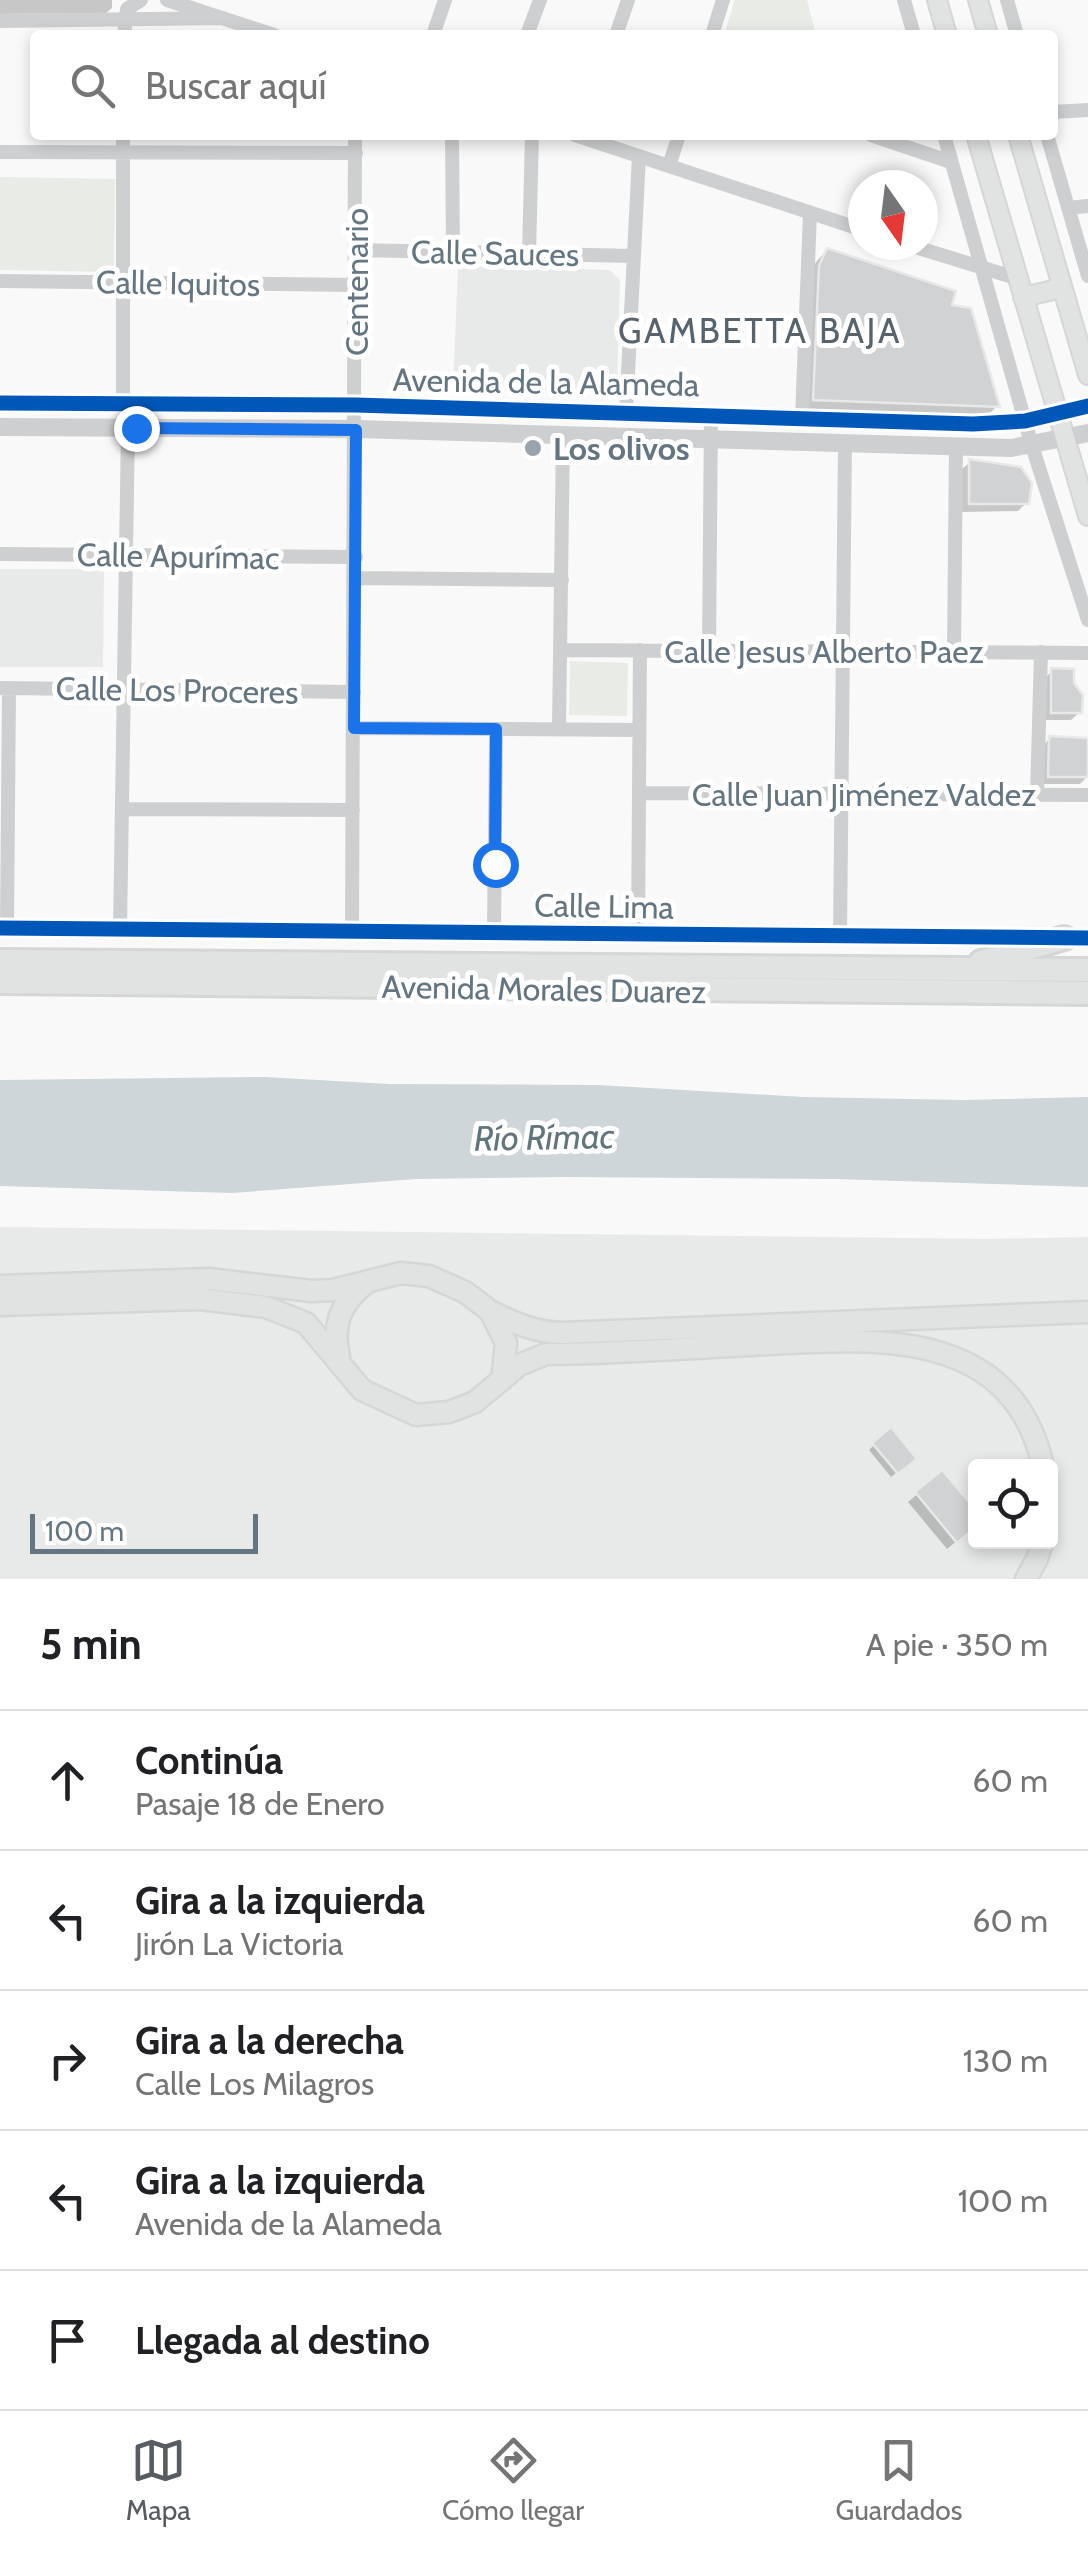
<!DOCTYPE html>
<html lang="es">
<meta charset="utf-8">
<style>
body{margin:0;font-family:Cabin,sans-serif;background:#f2f2f2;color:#202124}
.controls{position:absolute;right:30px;bottom:30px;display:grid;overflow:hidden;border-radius:10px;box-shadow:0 5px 15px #0003}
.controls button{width:90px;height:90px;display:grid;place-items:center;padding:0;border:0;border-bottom:2px solid #e0e0e0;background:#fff;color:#202124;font:50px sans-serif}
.compass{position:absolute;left:848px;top:170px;width:90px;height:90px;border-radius:50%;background:#fff;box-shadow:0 5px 15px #0003;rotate:166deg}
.scale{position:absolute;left:30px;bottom:25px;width:228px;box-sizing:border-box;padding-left:10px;border:5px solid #657683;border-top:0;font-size:28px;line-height:35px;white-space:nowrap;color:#657683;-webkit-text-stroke:8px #fff;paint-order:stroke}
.stop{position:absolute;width:30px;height:30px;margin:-22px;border:8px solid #1a73e8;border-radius:50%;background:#fff}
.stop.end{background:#1a73e8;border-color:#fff;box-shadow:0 2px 10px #0008}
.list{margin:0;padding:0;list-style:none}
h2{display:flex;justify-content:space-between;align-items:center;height:130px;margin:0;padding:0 40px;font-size:42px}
h2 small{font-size:32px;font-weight:400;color:#757577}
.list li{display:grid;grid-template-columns:65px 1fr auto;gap:30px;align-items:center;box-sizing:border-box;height:140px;padding:0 40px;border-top:2px solid #e0e0e0}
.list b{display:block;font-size:38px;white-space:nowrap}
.list p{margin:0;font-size:32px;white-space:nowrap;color:#757577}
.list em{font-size:32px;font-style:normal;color:#757577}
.icon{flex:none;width:55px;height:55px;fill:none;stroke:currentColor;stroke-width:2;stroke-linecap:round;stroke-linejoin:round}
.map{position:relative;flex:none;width:1088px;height:1579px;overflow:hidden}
.search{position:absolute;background:#fff;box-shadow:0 5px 15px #0003;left:30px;right:30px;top:30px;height:110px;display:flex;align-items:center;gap:25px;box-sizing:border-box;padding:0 35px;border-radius:10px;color:#757577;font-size:38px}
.sheet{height:830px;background:#fff}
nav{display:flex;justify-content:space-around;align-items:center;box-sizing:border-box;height:140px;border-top:2px solid #e0e0e0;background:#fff;font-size:28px;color:#757577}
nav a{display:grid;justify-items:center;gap:5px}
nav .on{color:#565c61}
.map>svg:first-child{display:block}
.built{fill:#e8e9e9;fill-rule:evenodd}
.green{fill:#e8ebe6}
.water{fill:#ced6d9}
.shadow{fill:#0003}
.building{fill:#d0d2d3;stroke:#e8e8e8;stroke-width:2.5}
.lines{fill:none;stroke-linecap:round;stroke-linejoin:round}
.secondary-casing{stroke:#d5d6d7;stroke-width:22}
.primary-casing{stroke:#d5d6d7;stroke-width:25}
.trunk-casing{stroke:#d5d6d6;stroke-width:28}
.minor{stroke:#cecfd0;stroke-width:14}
.tertiary{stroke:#cecfd0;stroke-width:18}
.secondary{stroke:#e1e2e2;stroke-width:18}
.primary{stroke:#e1e2e2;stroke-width:20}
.trunk{stroke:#e1e2e2;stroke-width:22}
.cycleway-casing{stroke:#fff;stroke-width:21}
.cycleway{stroke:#0057b8;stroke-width:15}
.route{stroke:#1a73e8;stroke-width:12}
.poi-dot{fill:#99a4ac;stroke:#fff;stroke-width:4}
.labels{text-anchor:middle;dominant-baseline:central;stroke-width:10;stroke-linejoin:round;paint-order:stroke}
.street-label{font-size:32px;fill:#657683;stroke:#fff}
.poi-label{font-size:32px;font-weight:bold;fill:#657683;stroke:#fff;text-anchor:start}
.neighbourhood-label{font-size:35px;letter-spacing:2.5px;fill:#57646e;stroke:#fff}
.water-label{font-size:35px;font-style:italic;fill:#60757c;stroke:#fff}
</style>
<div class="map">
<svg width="1088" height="1579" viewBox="0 0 1088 1579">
<rect width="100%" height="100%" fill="#f9f9f9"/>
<path class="built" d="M 458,266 L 610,270 L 620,280 L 617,392 L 453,389 Z
M 0,569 L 104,569 L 103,667 L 0,667 Z
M 0,1227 L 986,1239 L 1088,1237 L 1088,1579 L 0,1579 ZM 976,1466 L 1050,1466 L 1050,1542 L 976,1542 Z"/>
<path class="green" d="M 735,0 L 807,0 L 816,35 L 724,35 Z
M 0,177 L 115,179 L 114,272 L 0,270 Z
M 570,661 L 628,663 L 627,716 L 569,715 Z"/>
<path class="water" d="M 265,1077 L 389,1084 L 598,1085 L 803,1097 L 963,1100 L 1088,1097 L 1088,1187 L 836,1179 L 565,1177 L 416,1179 L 232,1193 L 0,1186 L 0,1080 Z"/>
<path class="shadow" d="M 0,0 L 112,0 L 112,8 L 106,13 L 0,14 Z
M 827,250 L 949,307 L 997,406 L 986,417 L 803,411 L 808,279 L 816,262 Z
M 970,462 L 1027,502 L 1018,511 L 962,512 L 961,470 Z
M 1052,671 L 1072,684 L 1080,712 L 1071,720 L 1043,720 L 1044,679 Z
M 1050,738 L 1088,741 L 1088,776 L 1080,784 L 1041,784 L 1042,747 Z
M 874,1445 L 909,1463 L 891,1477 L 869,1450 Z
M 942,1473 L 976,1525 L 947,1549 L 908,1502 Z"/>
<path class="building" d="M 827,248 L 956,291 L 952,305 L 971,308 L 1000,407 L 813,400 L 819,266 Z
M 969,459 L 1021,467 L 1032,483 L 1029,504 L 969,504 Z
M 1051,668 L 1074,669 L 1074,683 L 1083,695 L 1082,713 L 1051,713 Z
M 1049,736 L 1088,738 L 1088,777 L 1048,777 Z
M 891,1427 L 917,1459 L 898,1474 L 872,1443 Z
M 942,1470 L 976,1510 L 976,1527 L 957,1543 L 915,1492 Z"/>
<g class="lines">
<defs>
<path id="secondary" d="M 937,0 L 947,35
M 978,0 L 988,35
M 976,135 L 1088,516
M 1018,135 L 1088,375
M 1023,297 L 1062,288"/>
<path id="primary" d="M 0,1286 L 209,1279 L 312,1291 L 333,1290 L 401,1273 L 429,1276 L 465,1292 L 490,1311 L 506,1343 L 502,1380
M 0,1305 L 200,1299 L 266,1307 L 306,1323 L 362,1390 L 416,1415 L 449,1412 L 475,1402 L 519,1365 L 546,1354 C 615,1354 684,1348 752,1345 C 867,1339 1011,1323 1043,1466
M 490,1311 C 514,1323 534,1332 562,1333 L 1088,1312
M 339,1357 C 332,1325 340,1303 366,1283
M 1026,1579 L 1037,1559 L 1042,1542"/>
<path id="trunk" d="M 0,961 L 1088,970
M 981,962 L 1064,938
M 0,982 L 1088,993"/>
</defs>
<use href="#secondary" class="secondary-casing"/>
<use href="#primary" class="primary-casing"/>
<use href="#trunk" class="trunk-casing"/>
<path class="minor" d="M 167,0 L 274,35
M 904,0 L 914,35
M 1007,0 L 1017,35
M 0,21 L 223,18
M 124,35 L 127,9 L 141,0
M 433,35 L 445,0
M 527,35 L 540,0
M 616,35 L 628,0
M 712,35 L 723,0
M 1053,112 L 1088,110
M 123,135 L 123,403
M 452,135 L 453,252
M 575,135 L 863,230
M 871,135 L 951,162
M 944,135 L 1032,446 L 1088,620
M 1047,135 L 1088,276
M 0,152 L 356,153
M 669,166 L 679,135
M 1068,208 L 1088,206
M 909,245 L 1019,279
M 356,250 L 634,256
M 529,254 L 532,135
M 0,281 L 356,285
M 626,412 L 639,156
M 802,418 L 810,213
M 0,554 L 356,557
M 355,578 L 562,580
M 561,650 L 1088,653
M 709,650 L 711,414
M 954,652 L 956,445
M 0,688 L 354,692
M 354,728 L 639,730
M 559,729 L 563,435
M 639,793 L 1088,795
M 1037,795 L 1041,652
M 122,809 L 353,810
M 0,928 L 1088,938
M 7,928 L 9,688
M 120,929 L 128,428
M 352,931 L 355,135
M 494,933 L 496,729
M 638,934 L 640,650
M 840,936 L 845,442"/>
<path class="tertiary" d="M 0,403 L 356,405 L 973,424 L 1025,421 L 1088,406
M 0,427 L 357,429 L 1011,448 L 1088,433"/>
<use href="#secondary" class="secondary"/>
<use href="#primary" class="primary"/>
<use href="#trunk" class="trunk"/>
<defs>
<path id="cycleway" d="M 0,403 L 356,405 L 973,424 L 1025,421 L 1088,406
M 0,928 L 1088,938"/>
</defs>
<use href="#cycleway" class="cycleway-casing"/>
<use href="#cycleway" class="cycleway"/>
</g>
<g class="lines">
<path class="route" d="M 136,428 L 356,430 L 354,728 L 496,729 L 495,864"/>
</g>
<circle class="poi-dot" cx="533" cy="448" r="10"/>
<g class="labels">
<g class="street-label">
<text transform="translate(495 253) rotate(1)">Calle Sauces</text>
<text transform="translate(356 282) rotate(-90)">Centenario</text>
<text transform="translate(178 283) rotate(1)">Calle Iquitos</text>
<text transform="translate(546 382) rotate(1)">Avenida de la Alameda</text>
<text transform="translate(178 556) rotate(1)">Calle Apurímac</text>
<text x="824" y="651">Calle Jesus Alberto Paez</text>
<text transform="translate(177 690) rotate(1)">Calle Los Proceres</text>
<text x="864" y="794">Calle Juan Jiménez Valdez</text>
<text transform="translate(604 906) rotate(1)">Calle Lima</text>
<text transform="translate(544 989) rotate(1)">Avenida Morales Duarez</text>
</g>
<g class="poi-label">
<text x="553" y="448">Los olivos</text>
</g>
<g class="neighbourhood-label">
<text x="760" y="330">GAMBETTA BAJA</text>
</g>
<g class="water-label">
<text transform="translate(544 1137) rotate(-1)">Río Rímac</text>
</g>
</g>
</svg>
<div class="controls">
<button><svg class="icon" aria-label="locate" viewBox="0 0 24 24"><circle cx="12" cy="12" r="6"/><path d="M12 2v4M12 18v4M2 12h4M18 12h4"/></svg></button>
</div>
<svg class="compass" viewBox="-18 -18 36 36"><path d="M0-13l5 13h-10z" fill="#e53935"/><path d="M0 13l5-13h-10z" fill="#757577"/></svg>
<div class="scale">100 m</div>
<div class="stop" style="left:495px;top:864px"></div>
<div class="stop end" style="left:136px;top:428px"></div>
<div class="search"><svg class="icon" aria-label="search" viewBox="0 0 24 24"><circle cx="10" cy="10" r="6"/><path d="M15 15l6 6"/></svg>Buscar aquí</div>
</div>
<section class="sheet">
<h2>5 min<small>A pie · 350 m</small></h2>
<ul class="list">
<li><svg class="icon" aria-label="ahead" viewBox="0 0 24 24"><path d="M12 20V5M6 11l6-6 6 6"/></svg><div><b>Continúa</b><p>Pasaje 18 de Enero</p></div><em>60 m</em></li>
<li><svg class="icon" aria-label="left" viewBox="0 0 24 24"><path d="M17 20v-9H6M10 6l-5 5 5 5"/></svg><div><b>Gira a la izquierda</b><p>Jirón La Victoria</p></div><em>60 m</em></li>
<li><svg class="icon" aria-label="right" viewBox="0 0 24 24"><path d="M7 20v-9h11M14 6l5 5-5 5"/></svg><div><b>Gira a la derecha</b><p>Calle Los Milagros</p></div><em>130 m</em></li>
<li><svg class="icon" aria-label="left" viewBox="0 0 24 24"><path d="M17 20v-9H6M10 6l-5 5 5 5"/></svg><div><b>Gira a la izquierda</b><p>Avenida de la Alameda</p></div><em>100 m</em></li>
<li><svg class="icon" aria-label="arrive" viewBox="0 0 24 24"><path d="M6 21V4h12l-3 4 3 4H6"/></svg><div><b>Llegada al destino</b></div></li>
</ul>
</section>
<nav>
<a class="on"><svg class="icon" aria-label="map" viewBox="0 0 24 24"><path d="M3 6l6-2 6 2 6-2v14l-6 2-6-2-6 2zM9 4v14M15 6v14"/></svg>Mapa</a>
<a><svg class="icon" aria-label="directions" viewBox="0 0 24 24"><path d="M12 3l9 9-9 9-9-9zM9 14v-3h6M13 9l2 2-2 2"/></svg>Cómo llegar</a>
<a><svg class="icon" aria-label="saved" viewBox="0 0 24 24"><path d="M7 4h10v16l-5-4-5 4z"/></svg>Guardados</a>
</nav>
